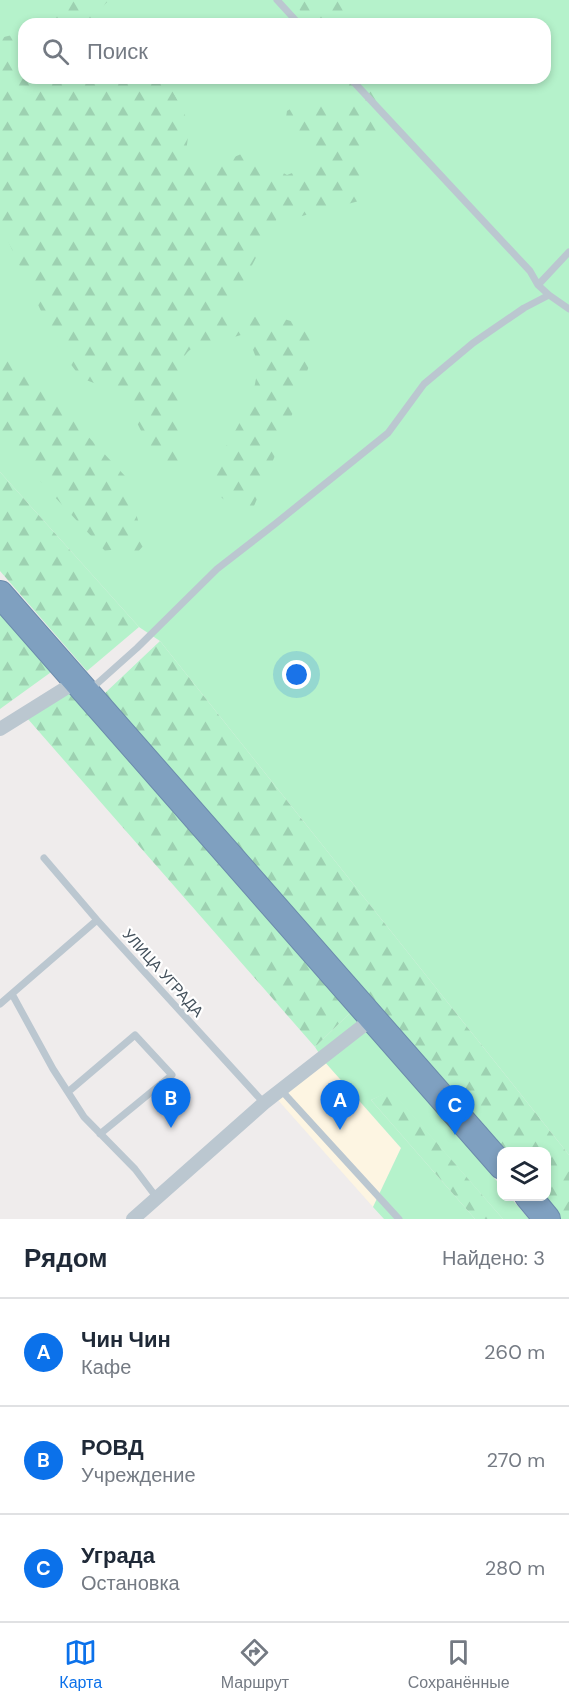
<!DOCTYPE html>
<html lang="ru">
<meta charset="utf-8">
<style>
body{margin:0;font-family:"DM Sans",sans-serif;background:#f6f6f7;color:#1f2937}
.controls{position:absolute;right:18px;bottom:18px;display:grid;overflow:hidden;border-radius:12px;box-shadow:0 3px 9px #0003}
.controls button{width:54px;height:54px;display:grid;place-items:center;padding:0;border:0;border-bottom:2px solid #e0e1e3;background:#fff;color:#1f2937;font:30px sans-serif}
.you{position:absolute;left:297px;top:675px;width:21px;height:21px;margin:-15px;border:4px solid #fff;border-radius:50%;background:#1a73e8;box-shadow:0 0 0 9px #1a73e833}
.badge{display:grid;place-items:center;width:39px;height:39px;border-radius:50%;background:#0b71ea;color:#fff;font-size:20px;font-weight:700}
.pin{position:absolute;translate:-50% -50px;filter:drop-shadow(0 2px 3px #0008)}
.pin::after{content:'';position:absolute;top:32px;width:21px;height:18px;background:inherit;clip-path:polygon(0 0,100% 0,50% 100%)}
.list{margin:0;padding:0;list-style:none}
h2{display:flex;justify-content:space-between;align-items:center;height:78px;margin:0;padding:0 24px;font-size:26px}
h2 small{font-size:20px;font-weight:400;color:#747a83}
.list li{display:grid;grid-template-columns:39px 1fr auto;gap:18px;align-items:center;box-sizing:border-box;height:108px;padding:0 24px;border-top:2px solid #e0e1e3}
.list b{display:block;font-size:22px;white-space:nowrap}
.list p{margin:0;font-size:20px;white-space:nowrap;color:#747a83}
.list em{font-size:20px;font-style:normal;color:#747a83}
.icon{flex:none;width:33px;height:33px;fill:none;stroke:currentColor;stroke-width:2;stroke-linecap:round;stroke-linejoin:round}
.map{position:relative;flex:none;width:569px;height:1219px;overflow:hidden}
.search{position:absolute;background:#fff;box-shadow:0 3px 9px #0003;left:18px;right:18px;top:18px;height:66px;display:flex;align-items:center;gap:15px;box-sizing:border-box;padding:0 21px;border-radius:18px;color:#747a83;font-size:22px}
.sheet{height:402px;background:#fff}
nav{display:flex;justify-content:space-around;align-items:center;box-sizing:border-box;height:84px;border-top:2px solid #e0e1e3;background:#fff;font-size:16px;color:#747a83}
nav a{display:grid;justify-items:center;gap:3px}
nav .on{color:#0b71ea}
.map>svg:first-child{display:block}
.commercial{fill:#fdf5e2}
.grass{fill:#b5f2cb;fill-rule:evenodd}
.forest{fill:url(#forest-firs)}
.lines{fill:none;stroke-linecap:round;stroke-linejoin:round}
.highway-casing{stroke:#6b8bac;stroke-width:28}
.lane{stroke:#bbc7d0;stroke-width:7}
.street{stroke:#bbc7d0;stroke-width:14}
.highway{stroke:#7fa0c0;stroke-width:26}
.labels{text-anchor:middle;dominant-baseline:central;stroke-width:4.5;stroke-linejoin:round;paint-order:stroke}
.street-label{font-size:15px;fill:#43505b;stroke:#fff}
</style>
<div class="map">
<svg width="569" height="1219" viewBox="0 0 569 1219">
<defs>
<pattern id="forest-firs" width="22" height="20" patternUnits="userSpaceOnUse" patternTransform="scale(1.5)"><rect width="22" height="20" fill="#b5f2cb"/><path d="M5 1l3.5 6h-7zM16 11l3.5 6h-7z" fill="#9dd1b1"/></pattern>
</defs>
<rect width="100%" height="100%" fill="#efecec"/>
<path class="commercial" d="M 324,1061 L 401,1148 L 373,1207 L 277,1099 Z"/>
<path class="grass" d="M 0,0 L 569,0 L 569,1155 L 160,641 L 139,627 L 0,472 ZM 24,24 L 545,24 L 545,78 L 24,78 Z
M 353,1010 L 501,1186 L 502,1196 L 510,1197 L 529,1219 L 503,1219 L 391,1091 L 371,1100 L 475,1219 L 384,1219 L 373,1207 L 401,1148 L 324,1061 L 315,1047 Z"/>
<path class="forest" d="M 48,0 L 109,0 L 97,13 L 94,24 L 37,24 L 43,20 L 50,10 Z
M 288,0 L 340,0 L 346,8 L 352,24 L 315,24 Z
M 24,32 L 24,78 L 165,78 C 172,91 183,107 187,121 C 193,142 175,159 201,171 L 246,152 L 287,175 L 321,162 L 316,151 L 285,124 L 287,111 C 309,97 321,103 339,118 L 349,111 L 353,99 L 344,78 L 373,78 L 385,111 L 379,136 L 365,153 L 359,201 L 302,216 L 279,215 L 231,304 L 233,317 L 244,319 L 269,314 L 306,326 L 311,338 L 310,362 L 299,398 L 254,506 C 234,511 214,496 207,477 C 225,447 266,392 255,355 C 253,348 248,341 245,334 C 235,337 197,345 191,349 C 168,366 190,415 177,438 L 183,450 L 175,471 L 164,476 L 130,409 L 112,390 L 81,378 L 58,347 L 0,224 L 0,38 Z
M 0,342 L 125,476 L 142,534 L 144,545 L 136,554 L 125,557 L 116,549 L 105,551 L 0,438 Z
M 0,472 L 139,627 L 87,671 L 0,571 Z
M 0,610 L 54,670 L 0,709 Z
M 160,641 L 569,1155 L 569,1219 L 559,1219 L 540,1197 L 546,1196 L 546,1152 L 502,1152 L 104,694 Z
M 69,685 L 353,1010 L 315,1047 L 20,710 Z
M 391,1090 L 503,1219 L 475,1219 L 371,1100 Z"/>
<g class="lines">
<defs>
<path id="highway" d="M 0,594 L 502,1166
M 528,1196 L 547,1219"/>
</defs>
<use href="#highway" class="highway-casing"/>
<path class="lane" d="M 277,0 L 299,24
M 538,285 L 569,252
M 549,295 L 569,309
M 90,690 L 137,648 L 217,569 L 275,524 L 388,433 L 424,384 L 473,343 L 524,308 L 549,295 L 538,285 L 530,271 L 350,78
M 44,858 L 97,920 L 264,1103
M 12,994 L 53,1069 L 84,1117 L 135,1169 L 157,1198
M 0,1004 L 97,920
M 281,1090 L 399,1219
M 68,1092 L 135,1035 L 172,1075 L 100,1134"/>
<path class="street" d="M 0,729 L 77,681
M 133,1219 L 264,1103 L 373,1018"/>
<use href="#highway" class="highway"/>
</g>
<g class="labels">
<g class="street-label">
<text transform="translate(163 973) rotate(48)">УЛИЦА УГРАДА</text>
</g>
</g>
</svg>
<div class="controls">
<button><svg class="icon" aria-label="layers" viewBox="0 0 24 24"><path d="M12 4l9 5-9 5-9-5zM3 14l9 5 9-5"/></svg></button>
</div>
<div class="you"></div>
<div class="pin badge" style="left:340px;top:1130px">A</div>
<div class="pin badge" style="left:171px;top:1128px">B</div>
<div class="pin badge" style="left:455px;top:1135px">C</div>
<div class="search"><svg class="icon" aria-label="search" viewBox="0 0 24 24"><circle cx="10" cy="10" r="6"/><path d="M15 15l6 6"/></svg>Поиск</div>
</div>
<section class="sheet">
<h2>Рядом<small>Найдено: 3</small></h2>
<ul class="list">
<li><span class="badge">A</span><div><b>Чин Чин</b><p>Кафе</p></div><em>260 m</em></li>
<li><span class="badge">B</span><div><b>РОВД</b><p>Учреждение</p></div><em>270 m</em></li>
<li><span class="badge">C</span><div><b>Уграда</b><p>Остановка</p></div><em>280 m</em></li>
</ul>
</section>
<nav>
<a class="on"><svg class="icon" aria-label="map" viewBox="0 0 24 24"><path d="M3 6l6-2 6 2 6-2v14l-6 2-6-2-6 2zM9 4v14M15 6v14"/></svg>Карта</a>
<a><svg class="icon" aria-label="directions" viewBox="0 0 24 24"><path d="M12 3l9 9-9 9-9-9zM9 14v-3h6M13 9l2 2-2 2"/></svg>Маршрут</a>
<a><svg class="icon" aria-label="saved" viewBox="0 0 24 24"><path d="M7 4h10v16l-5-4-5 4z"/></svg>Сохранённые</a>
</nav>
